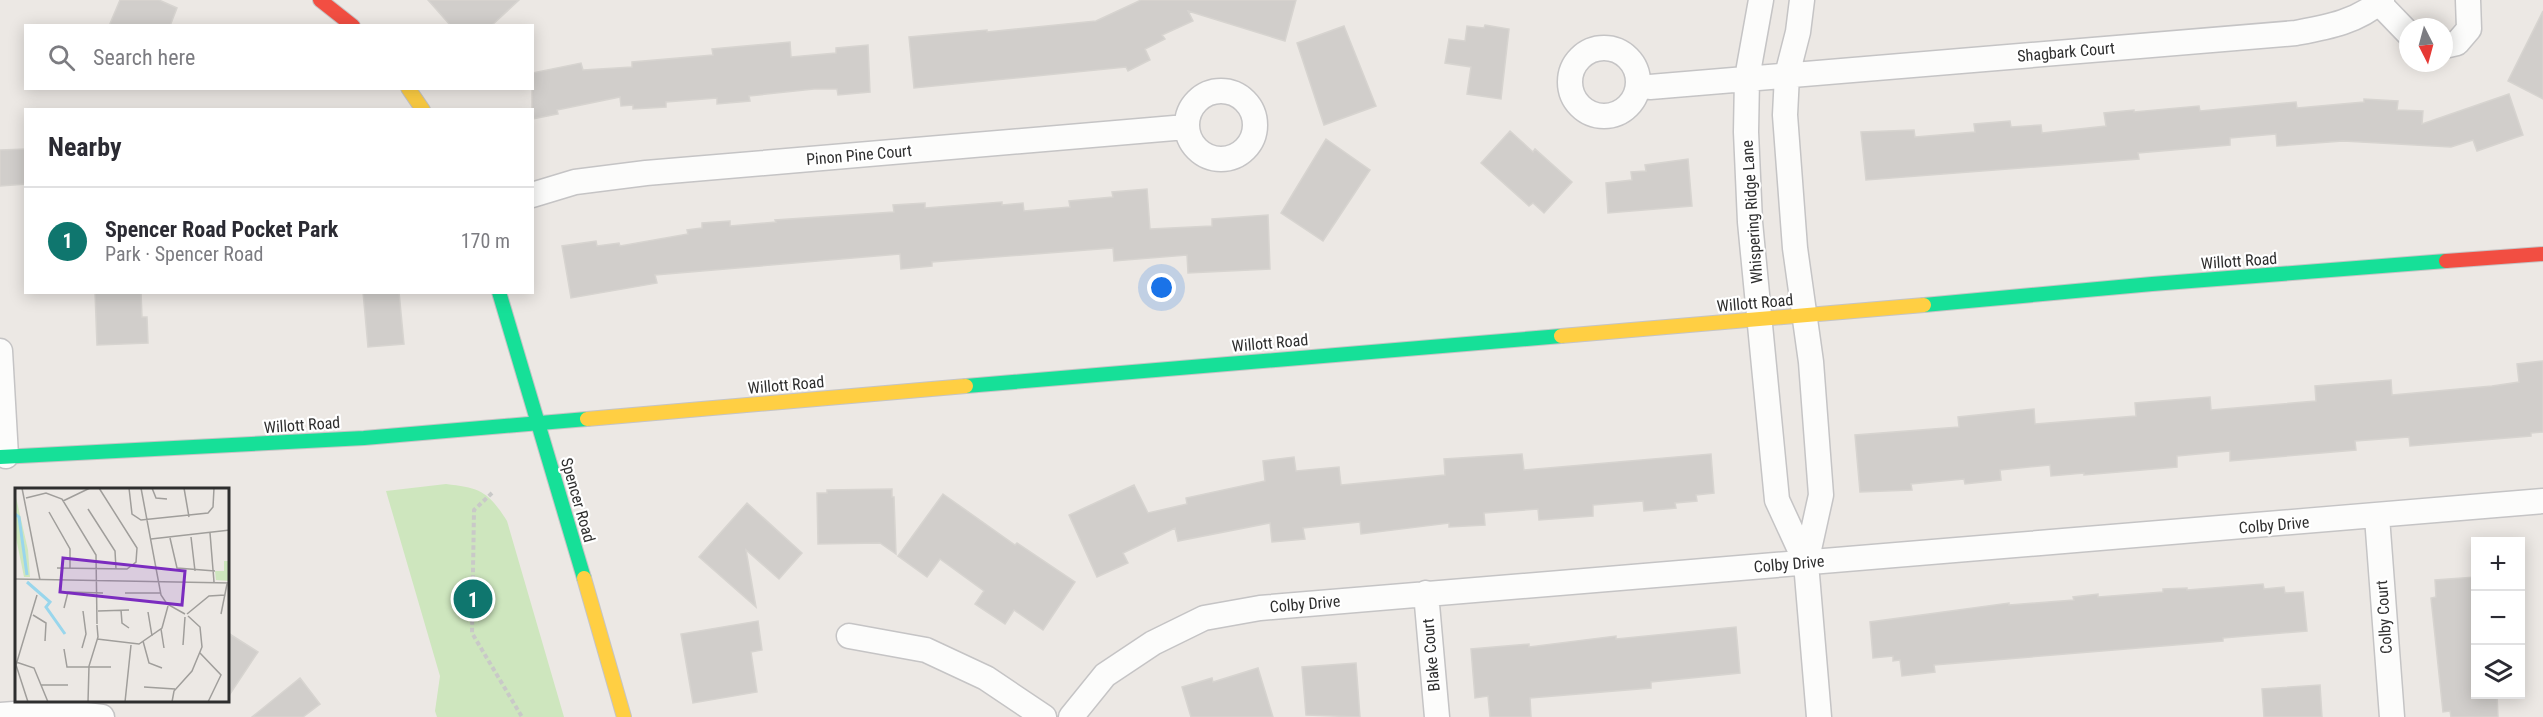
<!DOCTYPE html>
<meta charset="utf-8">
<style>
body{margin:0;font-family:"Roboto Condensed",sans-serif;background:#f7f7f7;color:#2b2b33}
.controls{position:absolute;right:18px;bottom:18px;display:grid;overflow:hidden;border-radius:0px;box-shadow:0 3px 15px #0003}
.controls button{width:54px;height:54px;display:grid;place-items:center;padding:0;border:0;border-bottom:2px solid #e1e1e2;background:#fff;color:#2b2b33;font:30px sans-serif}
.compass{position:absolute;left:2399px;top:18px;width:54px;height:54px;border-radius:50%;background:#fff;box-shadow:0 3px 15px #0003;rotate:174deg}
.you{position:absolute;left:1162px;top:288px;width:21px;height:21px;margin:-15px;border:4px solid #fff;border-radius:50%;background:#1a73e8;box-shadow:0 0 0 9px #1a73e833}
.badge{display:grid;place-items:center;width:39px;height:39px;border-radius:50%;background:#0f766e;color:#fff;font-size:20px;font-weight:700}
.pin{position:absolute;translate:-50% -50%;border:3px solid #fff;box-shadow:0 2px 6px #0006}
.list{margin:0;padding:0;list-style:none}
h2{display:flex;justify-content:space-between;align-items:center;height:78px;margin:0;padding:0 24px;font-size:26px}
h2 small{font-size:20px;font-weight:400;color:#7c7c81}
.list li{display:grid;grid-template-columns:39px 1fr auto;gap:18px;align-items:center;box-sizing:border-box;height:108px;padding:0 24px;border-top:2px solid #e1e1e2}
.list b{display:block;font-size:22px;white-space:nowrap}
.list p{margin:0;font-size:20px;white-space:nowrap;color:#7c7c81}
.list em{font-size:20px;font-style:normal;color:#7c7c81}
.icon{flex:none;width:33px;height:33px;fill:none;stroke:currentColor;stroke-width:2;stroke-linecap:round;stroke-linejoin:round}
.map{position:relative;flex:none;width:2543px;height:717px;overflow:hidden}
.search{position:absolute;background:#fff;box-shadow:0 3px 15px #0003;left:24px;top:24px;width:510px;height:66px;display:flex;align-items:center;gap:15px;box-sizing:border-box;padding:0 21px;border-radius:0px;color:#7c7c81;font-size:22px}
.panel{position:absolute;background:#fff;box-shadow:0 3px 15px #0003;left:24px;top:108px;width:510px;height:186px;border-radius:0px}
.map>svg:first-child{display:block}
.green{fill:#cee6be}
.building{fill:#d1cecb;stroke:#d7d4d0;stroke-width:1.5}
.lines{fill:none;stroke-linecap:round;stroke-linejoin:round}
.street-casing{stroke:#c5c4c5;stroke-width:27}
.fast-casing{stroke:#c5c4c5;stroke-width:16}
.slow-casing{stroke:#c5c4c5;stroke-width:16}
.jam-casing{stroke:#c5c4c5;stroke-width:16}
.path{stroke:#c9c9c8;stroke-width:4;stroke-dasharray:4.5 3;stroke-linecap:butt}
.street{stroke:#fcfcfb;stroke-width:24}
.fast{stroke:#16e098;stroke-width:14}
.slow{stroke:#ffcf43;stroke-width:14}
.jam{stroke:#f24e42;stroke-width:14}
.labels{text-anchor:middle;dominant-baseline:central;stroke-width:4.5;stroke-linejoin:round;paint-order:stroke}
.street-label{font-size:16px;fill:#2e2e2e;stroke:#fff}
.inset-river{fill:none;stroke:#99d6ec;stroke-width:3}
.inset-road{fill:none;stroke:#a09e9b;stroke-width:1.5}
.view{fill:#7b2cbf;fill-opacity:0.15;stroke:#7b2cbf;stroke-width:3}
.inset-edge{fill:none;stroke:#2e2e2e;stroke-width:3}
</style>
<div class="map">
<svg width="2543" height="717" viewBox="0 0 2543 717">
<rect width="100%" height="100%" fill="#ece8e4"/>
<path class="green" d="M 446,484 C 480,488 488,491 507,521 L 564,717 L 437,717 L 435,711 L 440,676 L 386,491 Z"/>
<path class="building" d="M 120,0 L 159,0 L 177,8 L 170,26 L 109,26 Z
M 428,0 L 519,0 L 491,26 L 451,26 Z
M 1141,0 L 1296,0 L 1285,41 L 1188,11 L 1193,21 L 1162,35 L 1165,39 L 1145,49 L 1150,60 L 1128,71 L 1126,67 L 914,88 L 909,37 L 987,30 L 987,32 L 1096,21 Z
M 2543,11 L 2543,99 L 2508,81 Z
M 1485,25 L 1509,29 L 1501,99 L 1467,94 L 1471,67 L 1445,63 L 1449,39 L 1465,41 L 1467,26 L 1484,28 Z
M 1344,26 L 1376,106 L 1324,125 L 1297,43 Z
M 790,42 L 791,57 L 836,53 L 836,48 L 868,45 L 870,92 L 838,95 L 837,89 L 814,89 L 749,96 L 750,101 L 717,104 L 717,98 L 666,102 L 666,107 L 633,109 L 633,105 L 621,106 L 620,97 L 557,110 L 558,114 L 532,119 L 532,73 L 581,63 L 583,70 L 632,67 L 632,62 L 713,55 L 712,49 Z
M 2509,94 L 2523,135 L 2477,151 L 2473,140 L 2451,147 L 2343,141 L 2277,146 L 2276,134 L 2230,138 L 2230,145 L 2138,153 L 2139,159 L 1866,180 L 1861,132 L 1914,130 L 1915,137 L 1975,132 L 1974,124 L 2010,121 L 2011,127 L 2041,125 L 2042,133 L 2106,126 L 2104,113 L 2134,110 L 2134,112 L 2199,106 L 2200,111 L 2296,102 L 2297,108 L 2364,102 L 2364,99 L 2398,101 L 2397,110 L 2423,111 L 2422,124 Z
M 1510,131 L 1533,152 L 1535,149 L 1572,182 L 1544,213 L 1533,203 L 1529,206 L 1481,163 Z
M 1326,139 L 1370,170 L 1323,241 L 1281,213 Z
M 26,149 L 26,184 L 0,186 L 0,150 Z
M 1688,159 L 1692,206 L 1608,213 L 1606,183 L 1632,180 L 1631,172 L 1646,171 L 1645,165 Z
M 1147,189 L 1150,229 L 1212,226 L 1212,219 L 1268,215 L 1270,269 L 1188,273 L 1187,255 L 1114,261 L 1113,248 L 932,262 L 932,266 L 901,269 L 900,254 L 655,275 L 657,283 L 571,298 L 562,246 L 596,241 L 597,246 L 619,243 L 620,246 L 688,234 L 687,230 L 702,228 L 702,223 L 730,221 L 730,226 L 776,222 L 775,220 L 894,212 L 893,205 L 925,203 L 925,208 L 1002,202 L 1002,205 L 1023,203 L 1024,211 L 1070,207 L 1069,201 L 1113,197 L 1112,192 Z
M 95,292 L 141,292 L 142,317 L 147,317 L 148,343 L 97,345 Z
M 363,292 L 399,292 L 404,344 L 368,347 Z
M 2543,361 L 2543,432 L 2531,433 L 2531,436 L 2410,446 L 2409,437 L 2355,441 L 2356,450 L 2230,461 L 2230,451 L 2177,456 L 2177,467 L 2084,475 L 2084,473 L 2051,476 L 2050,465 L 2000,470 L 2001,480 L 1965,484 L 1964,479 L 1911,484 L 1912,490 L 1860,492 L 1855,435 L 1959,427 L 1958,417 L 2034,409 L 2035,424 L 2136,416 L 2135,403 L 2210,397 L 2211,410 L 2316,401 L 2315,386 L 2391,380 L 2392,395 L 2492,386 L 2519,382 L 2517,364 Z
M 1522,454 L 1524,470 L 1711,454 L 1714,493 L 1696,495 L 1697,501 L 1675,503 L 1676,508 L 1644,511 L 1643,501 L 1593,505 L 1593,516 L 1539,520 L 1538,509 L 1484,513 L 1485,525 L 1449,527 L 1449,523 L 1361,534 L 1360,522 L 1303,528 L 1305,539 L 1272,542 L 1270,523 L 1178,541 L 1175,528 L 1123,553 L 1128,563 L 1097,577 L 1069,515 L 1134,485 L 1148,513 L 1187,504 L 1186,498 L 1265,481 L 1263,461 L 1294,457 L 1296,471 L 1339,467 L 1341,485 L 1445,475 L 1444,459 Z
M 892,489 L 892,497 L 894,497 L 896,554 L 880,543 L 818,544 L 817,493 L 827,493 L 827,490 Z
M 943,494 L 1015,545 L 1017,543 L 1075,582 L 1043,630 L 1014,610 L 1005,624 L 975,604 L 984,591 L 940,559 L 927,577 L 898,556 Z
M 747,503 L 802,553 L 779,579 L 746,550 L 756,607 L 699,557 Z
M 2475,577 L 2475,694 L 2497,694 L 2498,717 L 2451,717 L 2450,711 L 2443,712 L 2431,598 L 2436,597 L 2435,580 Z
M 2263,584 L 2264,589 L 2284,587 L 2285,593 L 2303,592 L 2307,631 L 2223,638 L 2223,641 L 1934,665 L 1935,672 L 1902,676 L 1900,660 L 1893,661 L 1893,656 L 1873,658 L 1870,622 L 2009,603 L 2009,605 L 2074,600 L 2073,597 L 2098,594 L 2098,597 L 2163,592 L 2163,589 L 2187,588 L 2187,590 Z
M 758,621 L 762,650 L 751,652 L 757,692 L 693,703 L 681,634 Z
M 1736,627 L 1740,673 L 1651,682 L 1651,688 L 1530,698 L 1531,717 L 1490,717 L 1488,696 L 1475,698 L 1471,649 L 1529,644 L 1529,647 L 1616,636 L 1616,639 Z
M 228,633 L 258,652 L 228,697 Z
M 1356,663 L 1360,717 L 1306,715 L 1302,667 Z
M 1258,668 L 1273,717 L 1191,717 L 1182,687 L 1212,678 L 1213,682 Z
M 300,678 L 320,704 L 303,717 L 252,717 Z
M 2320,685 L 2322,717 L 2264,717 L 2262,689 Z"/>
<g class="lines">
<defs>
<path id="street" d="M 1761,0 L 1747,78 L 1746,132 L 1750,222 L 1777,500 L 1806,563
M 1802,0 L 1798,32 L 1787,75 L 1785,115 L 1795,248 L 1811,362 L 1821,495 L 1806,563 L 1819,717
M 2379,3 L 2408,33
M 2444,46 L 2457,43 L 2469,29 L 2468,0
M1570 82a34 34 0 1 1 68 0a34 34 0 1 1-68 0Z
M 1638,85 L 1650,87 L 2296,33 C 2328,27 2357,22 2382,0
M1187 125a34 34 0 1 1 68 0a34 34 0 1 1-68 0Z
M 532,195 L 575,182 L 646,173 L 1186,127
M 0,351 L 6,456
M 2377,517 L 2392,717
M 1426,593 L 1437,717
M 849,636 L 926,650 L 986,678 L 1044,717
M 0,715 L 54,711 L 102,717
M 1071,717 L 1105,675 L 1153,643 L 1204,618 L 1260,608 L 2543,501"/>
<path id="fast" d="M 499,292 L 584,578
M 1924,305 L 2152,284 L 2446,261
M 966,386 L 1561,336
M 0,457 L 364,438 L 587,419"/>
<path id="slow" d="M 408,88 L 423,110
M 1561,336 L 1924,305
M 587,419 L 966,386
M 584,578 L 624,717"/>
<path id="jam" d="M 320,0 L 353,26
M 2446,261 L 2543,254"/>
</defs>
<use href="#street" class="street-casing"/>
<use href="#fast" class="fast-casing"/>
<use href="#slow" class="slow-casing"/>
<use href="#jam" class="jam-casing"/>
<path class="path" d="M 492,493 L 474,510 L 472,633 L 522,717"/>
<use href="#street" class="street"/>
<use href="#fast" class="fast"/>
<use href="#slow" class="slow"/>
<use href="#jam" class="jam"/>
</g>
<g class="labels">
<g class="street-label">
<text transform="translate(2066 52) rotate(-5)">Shagbark Court</text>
<text transform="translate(859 155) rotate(-5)">Pinon Pine Court</text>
<text transform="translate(1752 212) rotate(-94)">Whispering Ridge Lane</text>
<text transform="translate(2239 261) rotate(-4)">Willott Road</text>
<text transform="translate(1755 303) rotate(-5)">Willott Road</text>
<text transform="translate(1270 343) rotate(-5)">Willott Road</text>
<text transform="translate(786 385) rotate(-5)">Willott Road</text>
<text transform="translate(302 425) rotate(-4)">Willott Road</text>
<text transform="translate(578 500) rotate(74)">Spencer Road</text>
<text transform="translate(2274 525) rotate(-5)">Colby Drive</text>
<text transform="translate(1789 564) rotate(-5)">Colby Drive</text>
<text transform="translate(1305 604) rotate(-5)">Colby Drive</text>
<text transform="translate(2384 617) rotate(-94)">Colby Court</text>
<text transform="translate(1431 655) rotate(-95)">Blake Court</text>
</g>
</g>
<g transform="translate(15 488)">
<rect width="214" height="214" fill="#ece8e4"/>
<path d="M 0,5 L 13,62 L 15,89 L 9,89 L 0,45 ZM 209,73 L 214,73 L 214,93 L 201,92 L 200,83 L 209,83 Z" fill="#cee6be"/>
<path class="inset-river" d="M 0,26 L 4,29 L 12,87M 12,94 L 35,114 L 31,119 L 50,146"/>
<path class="inset-road" d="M 7,0 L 25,92M 114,0 L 117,26 L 126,32 L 193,25 L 198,19 L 199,0M 126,0 L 146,107 L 152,116 L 170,126M 137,0 L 141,10 L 152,11M 169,0 L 174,29M 11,10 L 31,5 L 47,11 L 81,67 L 82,136M 48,13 L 75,0M 73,21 L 100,63 L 101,81M 34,24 L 55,61 L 55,80M 195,45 L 199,94M 176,49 L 180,83M 155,50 L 162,80 L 200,83M 136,51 L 215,42M 42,80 L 112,81 L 121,74 L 122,60 L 84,0M 0,91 L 215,95M 110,105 L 145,105M 49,120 L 53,104 L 88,105M 106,122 L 107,135 L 114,140M 83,123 L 114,122M 133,124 L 137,148M 172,126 L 194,108 L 210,107M 206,126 L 212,96M 18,127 L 31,135 L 30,153M 146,141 L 149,160M 82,151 L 124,156 L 147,140 L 153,118M 128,153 L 134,175 L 147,180M 168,157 L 170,129M 67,160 L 71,146 L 68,123M 49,161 L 52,179 L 96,179M 185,165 L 206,187 L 193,214M 1,174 L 19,180 L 33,214M 26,197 L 53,197M 129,199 L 160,201M 13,214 L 1,177 L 22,107M 73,214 L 74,178 L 83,149 L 82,137M 110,214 L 116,157M 157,214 L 159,203 L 177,183 L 187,159 L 185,139 L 173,128"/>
<path class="view" d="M 48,70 L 170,83 L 167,117 L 45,104 Z"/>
<rect width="214" height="214" class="inset-edge"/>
</g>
</svg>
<div class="controls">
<button>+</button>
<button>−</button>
<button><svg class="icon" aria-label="layers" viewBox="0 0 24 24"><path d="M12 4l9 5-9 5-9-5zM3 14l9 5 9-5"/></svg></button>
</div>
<svg class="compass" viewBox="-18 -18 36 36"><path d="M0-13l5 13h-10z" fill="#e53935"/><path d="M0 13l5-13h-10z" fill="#7c7c81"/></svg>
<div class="you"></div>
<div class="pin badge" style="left:473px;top:599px">1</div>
<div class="search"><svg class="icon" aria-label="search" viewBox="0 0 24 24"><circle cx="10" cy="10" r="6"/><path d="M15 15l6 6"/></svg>Search here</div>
<section class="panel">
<h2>Nearby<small></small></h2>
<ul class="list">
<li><span class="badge">1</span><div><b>Spencer Road Pocket Park</b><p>Park · Spencer Road</p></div><em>170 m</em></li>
</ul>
</section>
</div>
